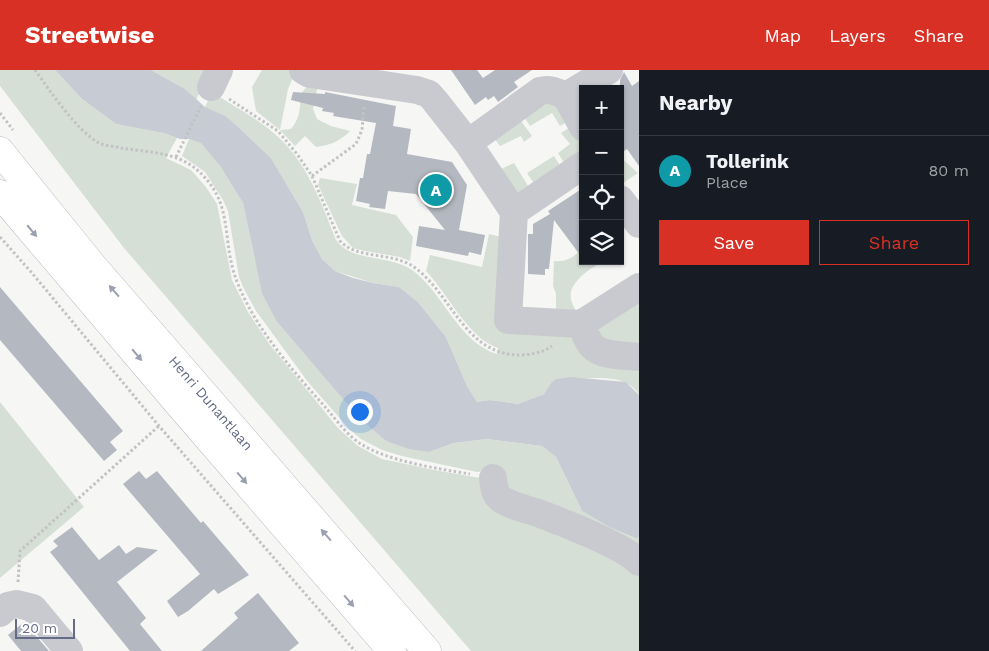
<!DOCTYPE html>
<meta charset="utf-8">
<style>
body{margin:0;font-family:"Work Sans",sans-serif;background:#242831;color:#f1f3f6}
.controls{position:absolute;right:15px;top:15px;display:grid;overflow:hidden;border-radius:0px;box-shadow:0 1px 4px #0004}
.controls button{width:45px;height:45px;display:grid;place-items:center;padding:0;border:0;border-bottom:1px solid #363941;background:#171b24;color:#f1f3f6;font:25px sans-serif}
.scale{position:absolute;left:15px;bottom:12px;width:60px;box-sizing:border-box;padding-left:5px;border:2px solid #656d86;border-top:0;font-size:14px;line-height:18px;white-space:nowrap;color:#656d86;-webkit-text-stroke:4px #fff;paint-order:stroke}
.you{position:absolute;left:359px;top:341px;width:18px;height:18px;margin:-12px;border:4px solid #fff;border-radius:50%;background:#1a73e8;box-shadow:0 0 0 8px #1a73e833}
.badge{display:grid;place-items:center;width:32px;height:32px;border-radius:50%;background:#d93025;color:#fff;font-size:16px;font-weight:700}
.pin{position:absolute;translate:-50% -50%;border:2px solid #fff;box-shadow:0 1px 5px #0006}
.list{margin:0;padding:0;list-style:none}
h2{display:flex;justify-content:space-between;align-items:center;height:65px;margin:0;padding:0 20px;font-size:21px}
h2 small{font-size:16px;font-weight:400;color:#9ea1a6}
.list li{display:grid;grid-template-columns:32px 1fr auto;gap:15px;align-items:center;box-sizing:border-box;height:70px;padding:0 20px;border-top:1px solid #363941}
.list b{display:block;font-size:19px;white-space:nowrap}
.list p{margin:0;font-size:16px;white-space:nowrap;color:#9ea1a6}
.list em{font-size:16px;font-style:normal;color:#9ea1a6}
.actions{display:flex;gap:10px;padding:15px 20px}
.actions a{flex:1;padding:11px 0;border:1px solid #d93025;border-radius:0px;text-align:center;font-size:18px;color:#d93025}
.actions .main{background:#d93025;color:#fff}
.icon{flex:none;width:28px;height:28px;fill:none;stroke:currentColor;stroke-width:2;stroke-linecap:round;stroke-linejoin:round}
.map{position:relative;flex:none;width:639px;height:581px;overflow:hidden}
header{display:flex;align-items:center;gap:30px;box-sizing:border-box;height:70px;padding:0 25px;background:#d93025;color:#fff}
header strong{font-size:24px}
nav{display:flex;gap:28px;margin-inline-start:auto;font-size:18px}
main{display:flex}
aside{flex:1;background:#171b24}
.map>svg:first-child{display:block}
.green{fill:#d6dfd5}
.water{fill:#c7ccd4}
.building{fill:#b4b8c0}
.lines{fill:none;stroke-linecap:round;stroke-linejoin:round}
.major-casing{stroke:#bbbdc2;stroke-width:29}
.path{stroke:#c2c2c5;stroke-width:3;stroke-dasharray:2.5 2.5;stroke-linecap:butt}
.minor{stroke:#c9cacf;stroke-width:28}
.major{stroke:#fff;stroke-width:28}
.oneway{fill:#9ba0b0}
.labels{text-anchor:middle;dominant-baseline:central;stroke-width:5;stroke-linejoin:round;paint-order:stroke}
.street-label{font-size:14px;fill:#656d86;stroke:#fff}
</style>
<header>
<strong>Streetwise</strong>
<nav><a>Map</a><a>Layers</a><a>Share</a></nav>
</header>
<main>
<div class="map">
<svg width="639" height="581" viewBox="0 0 639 581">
<rect width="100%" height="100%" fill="#f6f7f4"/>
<path class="green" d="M 0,0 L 55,0 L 82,29 L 116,54 L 163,63 L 177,68 L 166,88 L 191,100 L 206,117 L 217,134 L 232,210 L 248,242 L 270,275 L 312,326 L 338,358 L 358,376 L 382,389 L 434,400 L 486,409 L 609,483 L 639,505 L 639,581 L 471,581 L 124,178 L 0,16 Z
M 151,0 L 210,0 L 196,30 L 185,19 Z
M 262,0 L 290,0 L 295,3 L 288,19 L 280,60 L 291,59 C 299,49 301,39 300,25 L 308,15 L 319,11 L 313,39 L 317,49 L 331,56 L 350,61 C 340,72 329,75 316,77 L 305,66 L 295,76 L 280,60 L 256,41 L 252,17 Z
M 212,22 C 233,36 257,48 276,65 C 307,92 321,132 336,170 C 353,194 393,183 416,203 C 445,227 459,272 497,284 L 498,278 C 468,268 448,224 426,201 L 430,185 L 482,197 L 489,164 L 501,167 L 500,259 L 570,260 L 639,290 L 639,325 C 625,299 575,310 551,313 L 544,324 L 518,334 L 490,330 L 477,332 L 467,316 L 446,267 L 418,232 L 399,217 L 373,213 L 335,201 L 322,189 L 312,170 L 303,142 L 271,88 L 235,54 L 205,37 Z
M 543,25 L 572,49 L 560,56 L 552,43 L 530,56 L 520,41 Z
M 516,44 L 532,66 L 524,72 L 521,66 L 500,76 L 491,64 Z
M 575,54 C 580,67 581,77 579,90 L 568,99 L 558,83 L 570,74 L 561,63 Z
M 189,69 L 201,72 L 220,96 L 243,133 L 255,190 L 277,252 L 359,348 L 386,371 L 429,382 L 454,373 L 487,369 L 542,376 L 556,387 L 582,441 L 609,457 L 636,469 L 639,465 L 639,483 L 519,430 L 488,401 L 477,402 L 402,386 L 382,380 L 361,369 L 350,360 L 308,312 L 256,241 L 244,219 L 239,207 L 228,141 L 223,130 L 205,102 L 182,86 Z
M 554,86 L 565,103 L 538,120 L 527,103 Z
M 620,87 L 638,103 L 620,115 Z
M 514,93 L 533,124 L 523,130 L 499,100 Z
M 320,108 L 357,114 L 352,135 L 396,145 L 413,167 L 410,191 L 400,187 L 365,181 L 353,178 L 342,166 L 318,115 Z
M 583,178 L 583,191 L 605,191 C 593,196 574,209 571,222 C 569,231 575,238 578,245 L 549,245 L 556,239 L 556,224 L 553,216 L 554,191 C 567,192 574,187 583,178 Z
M 639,222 L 639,281 L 601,276 L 597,252 Z
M 0,332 L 84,437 L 0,508 Z"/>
<path class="water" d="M 55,0 L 151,0 L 185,19 L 205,37 L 225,46 L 235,54 L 271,88 L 303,142 L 312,170 L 322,189 L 335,201 L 353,208 L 373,213 L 399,217 L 418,232 L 446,267 L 467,316 L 477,332 L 490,330 L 518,334 L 544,324 L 551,313 L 556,309 L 571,307 L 626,312 L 639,325 L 639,465 L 637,469 L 609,457 L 582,441 L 556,387 L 542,376 L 487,369 L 454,373 L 429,382 L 409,379 L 386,371 L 359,348 L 277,252 L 262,223 L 243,133 L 220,96 L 201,73 L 189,69 L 180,69 L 163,63 L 116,54 L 82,29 Z"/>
<path class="building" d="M 451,0 L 477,0 L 483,8 L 495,0 L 532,0 L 514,12 L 518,17 L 498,32 L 494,26 L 488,30 L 486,27 L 475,35 Z
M 624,2 L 632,16 L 639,11 L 639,96 L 627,79 L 620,84 L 620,10 Z
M 293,22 L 325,24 L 325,22 L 396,36 L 393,56 L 411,59 L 407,84 L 452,92 L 467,115 L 459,160 L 485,165 L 481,185 L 469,182 L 468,186 L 416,176 L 419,156 L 445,160 L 416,124 L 388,121 L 385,139 L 369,137 L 370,134 L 356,131 L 360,108 L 363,108 L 367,84 L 370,84 L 376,53 L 333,46 L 334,43 L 322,41 L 323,38 L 291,30 Z
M 583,118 L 583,189 L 554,150 L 549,199 L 545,199 L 545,205 L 528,204 L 528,164 L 533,164 L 533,154 L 550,144 L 548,141 Z
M 0,217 L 123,361 L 110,372 L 117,380 L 104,391 L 0,270 Z
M 139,401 L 146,409 L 157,401 L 201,453 L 203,451 L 249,505 L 218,524 L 214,519 L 188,541 L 178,547 L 167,531 L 200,504 L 123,414 Z
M 72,457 L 99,490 L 119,475 L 126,484 L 137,477 L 158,480 L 117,512 L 146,548 L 140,554 L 162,581 L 130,581 L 50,482 L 58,476 L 53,471 Z
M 258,523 L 299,573 L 289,581 L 201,581 L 238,548 L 234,543 Z
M 24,552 L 49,581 L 21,581 L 8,565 Z"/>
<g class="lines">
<defs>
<path id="major" d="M 0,81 L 92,195 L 427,581
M 0,124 L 182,338 L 392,581"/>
</defs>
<use href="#major" class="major-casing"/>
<path class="path" d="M 35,0 C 51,22 76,60 99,73 C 105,76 115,76 121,78 C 146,82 176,82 196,99 C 233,130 222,164 234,203 C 250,253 292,300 327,339 C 337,351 348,366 361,374 C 387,391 439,399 470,404
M 229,29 L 278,61 L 297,84 L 312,106 L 340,171 C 358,190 390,181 414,197 C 453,225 465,287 523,285 C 534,284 544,282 552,276
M 0,43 L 13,60
M 176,87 L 201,36
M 312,106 L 356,74 L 362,60 L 364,36
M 0,167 L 32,203 L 159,356 L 355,581
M 18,512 L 20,481 L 160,355"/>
<path class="minor" d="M 303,0 L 310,4 L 417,20 L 429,24 L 435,31 L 468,73 L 514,142 L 583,95
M 211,17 L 219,0
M 583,57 L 566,26 L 609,0
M 468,73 L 540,21 C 550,18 557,22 566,26
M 620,129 L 639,154
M 514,142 L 508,250 L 581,254 L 639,217
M 581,254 C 584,261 587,270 592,276 C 603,287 625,285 639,287
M 493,408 C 494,416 494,424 501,429 C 511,436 526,439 538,443 C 560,451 624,476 639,492
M 0,543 L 8,536 L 17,534 L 33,538 L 69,581"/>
<use href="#major" class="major"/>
</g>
<defs><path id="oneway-solid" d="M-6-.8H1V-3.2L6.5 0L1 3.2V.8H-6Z" transform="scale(1.25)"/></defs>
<g class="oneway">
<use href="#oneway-solid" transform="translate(32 161) rotate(50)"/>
<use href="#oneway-solid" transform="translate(114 221) rotate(-131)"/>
<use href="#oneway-solid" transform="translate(137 285) rotate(50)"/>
<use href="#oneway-solid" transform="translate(242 408) rotate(49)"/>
<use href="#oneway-solid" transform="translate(326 465) rotate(-131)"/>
<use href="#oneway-solid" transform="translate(349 531) rotate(49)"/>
</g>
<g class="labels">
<g class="street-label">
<text transform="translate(211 333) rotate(49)">Henri Dunantlaan</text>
</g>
</g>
</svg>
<div class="controls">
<button>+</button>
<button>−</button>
<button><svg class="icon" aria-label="locate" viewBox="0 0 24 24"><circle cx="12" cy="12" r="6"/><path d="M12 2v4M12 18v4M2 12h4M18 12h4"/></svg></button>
<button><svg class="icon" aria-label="layers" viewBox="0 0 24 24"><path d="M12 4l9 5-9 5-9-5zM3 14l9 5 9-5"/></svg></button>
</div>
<div class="scale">20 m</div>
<div class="you"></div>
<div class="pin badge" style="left:436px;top:120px;background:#0f9aa8">A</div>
</div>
<aside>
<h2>Nearby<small></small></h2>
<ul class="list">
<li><span class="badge" style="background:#0f9aa8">A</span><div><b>Tollerink</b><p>Place</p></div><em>80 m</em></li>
</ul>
<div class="actions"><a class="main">Save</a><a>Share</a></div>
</aside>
</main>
